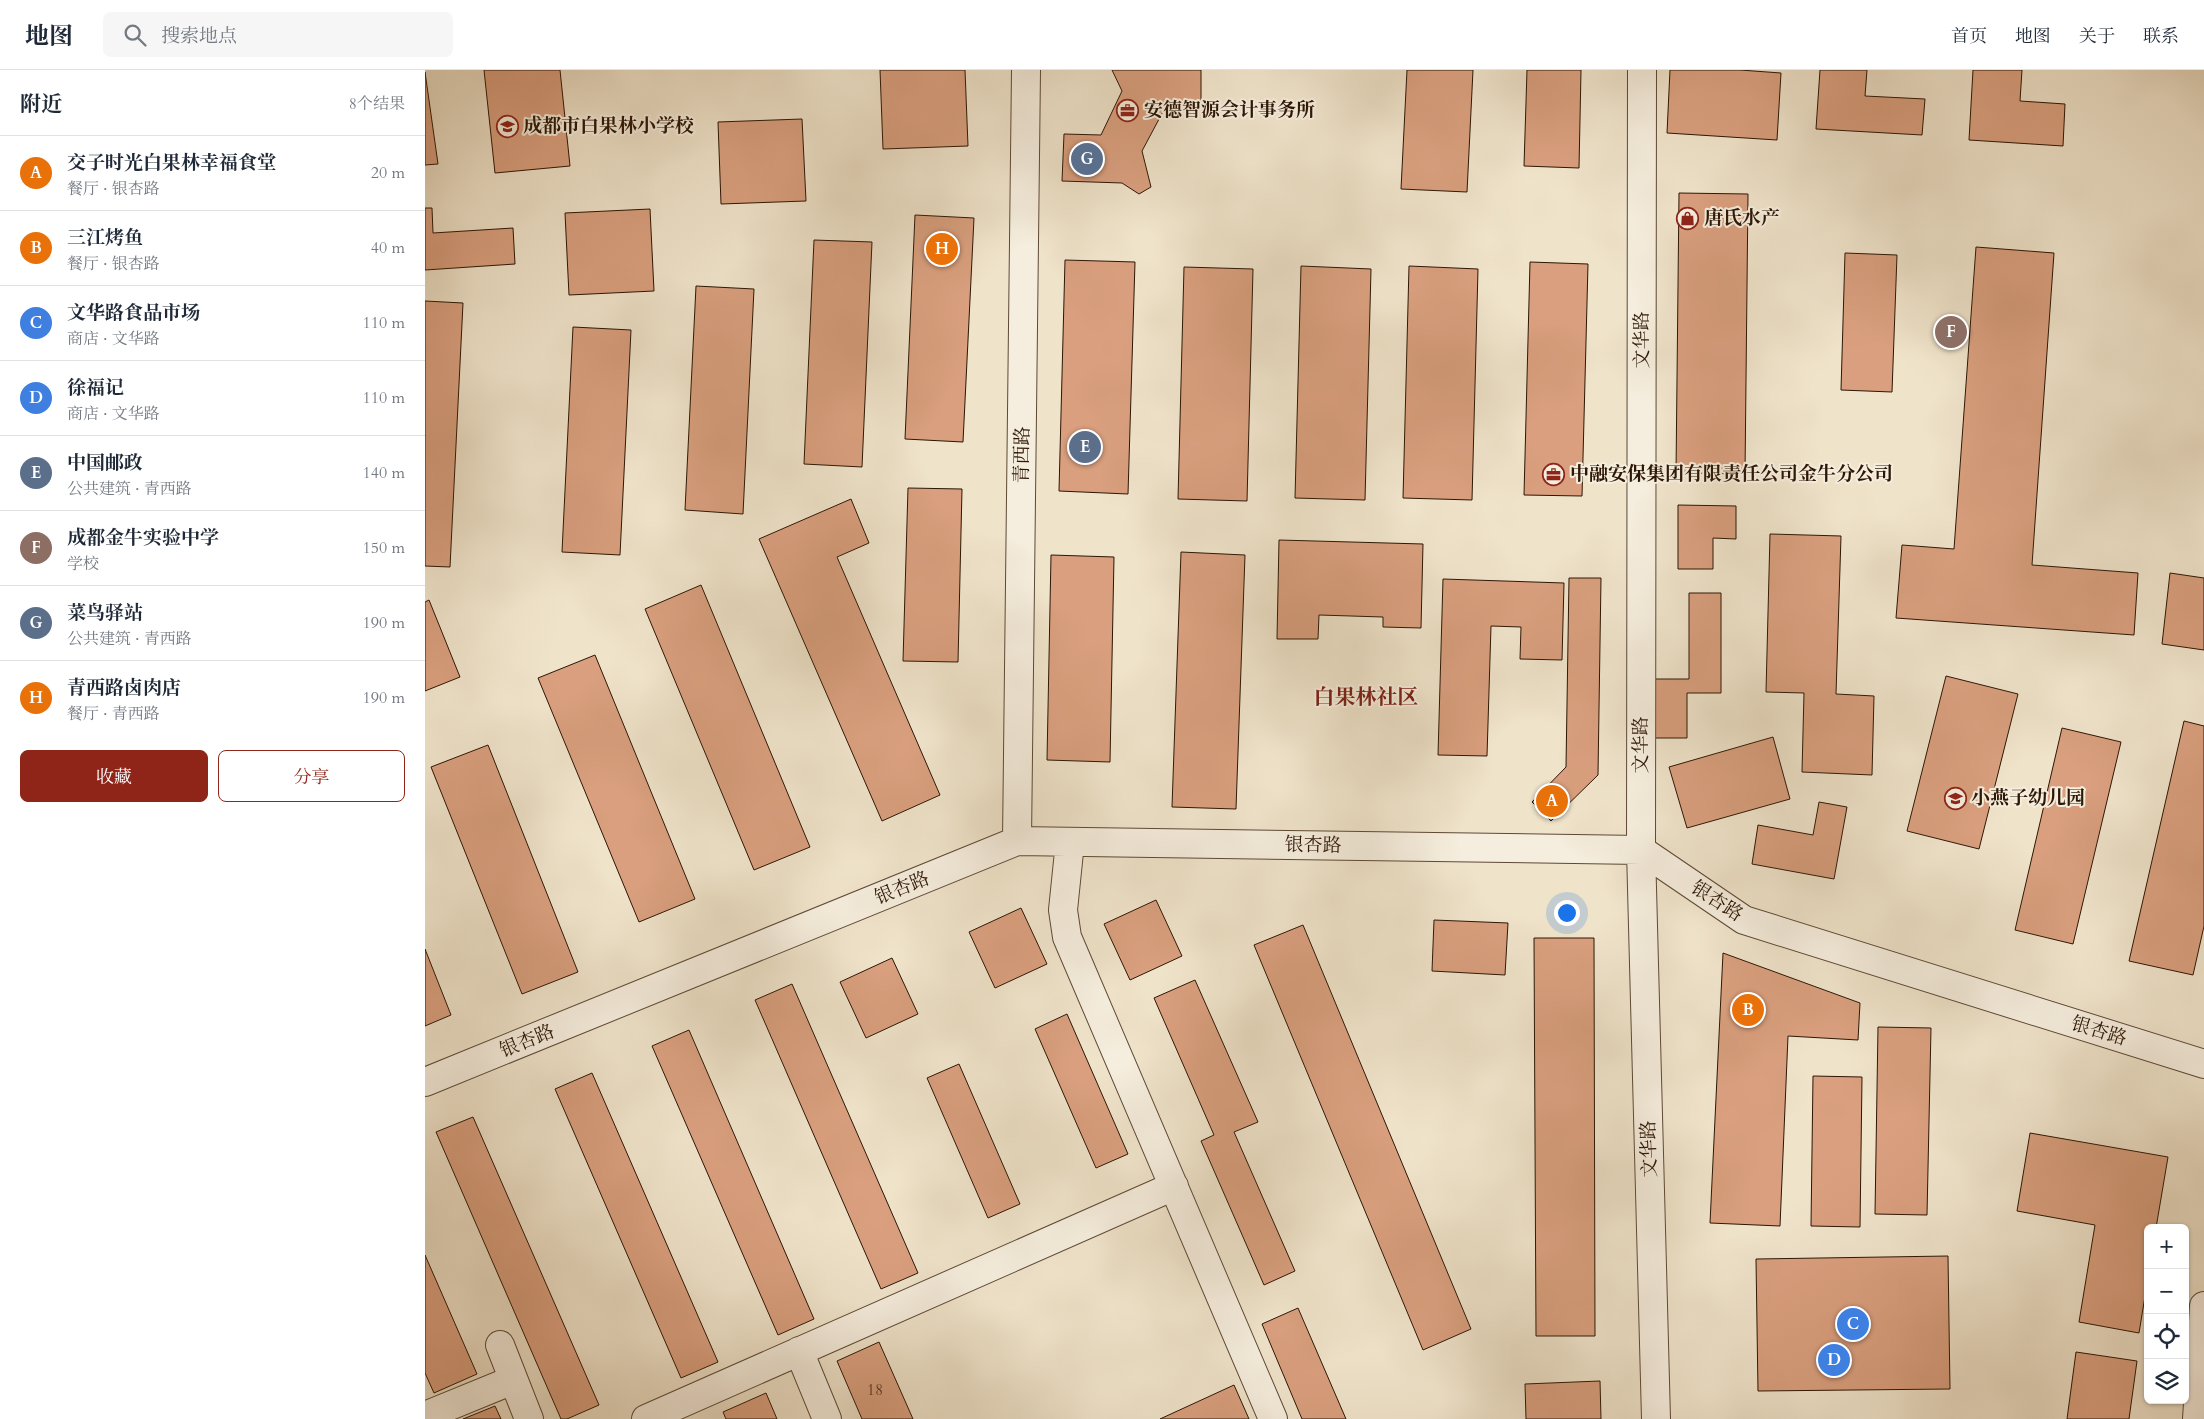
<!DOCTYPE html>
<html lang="zh">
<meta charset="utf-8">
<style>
body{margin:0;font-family:Cardo,"Noto Serif SC",serif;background:#f6f6f7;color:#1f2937}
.controls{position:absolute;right:15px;bottom:15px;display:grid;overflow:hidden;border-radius:8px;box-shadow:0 1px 4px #0004}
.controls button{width:45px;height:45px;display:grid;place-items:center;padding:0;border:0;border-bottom:1px solid #e0e1e3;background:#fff;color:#1f2937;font:25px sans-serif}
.you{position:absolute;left:1141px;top:842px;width:18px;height:18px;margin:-12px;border:4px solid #fff;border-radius:50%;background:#1a73e8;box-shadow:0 0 0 8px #1a73e833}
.badge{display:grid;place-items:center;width:32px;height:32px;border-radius:50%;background:#8f2418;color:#fff;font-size:16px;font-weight:700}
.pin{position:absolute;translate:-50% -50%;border:2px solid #fff;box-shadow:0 1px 5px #0006}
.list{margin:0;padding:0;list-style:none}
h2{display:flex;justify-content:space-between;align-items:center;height:65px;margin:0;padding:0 20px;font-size:21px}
h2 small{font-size:16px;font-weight:400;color:#747a83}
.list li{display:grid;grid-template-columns:32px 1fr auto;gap:15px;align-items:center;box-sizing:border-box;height:75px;padding:0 20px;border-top:1px solid #e0e1e3}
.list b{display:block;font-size:19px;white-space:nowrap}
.list p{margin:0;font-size:16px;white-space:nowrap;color:#747a83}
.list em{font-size:16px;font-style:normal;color:#747a83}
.actions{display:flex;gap:10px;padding:15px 20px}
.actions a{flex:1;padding:11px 0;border:1px solid #8f2418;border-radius:8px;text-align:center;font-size:18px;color:#8f2418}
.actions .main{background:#8f2418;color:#fff}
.icon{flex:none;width:28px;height:28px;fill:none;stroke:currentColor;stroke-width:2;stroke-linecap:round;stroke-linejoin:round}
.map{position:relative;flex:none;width:1779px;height:1349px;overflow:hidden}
header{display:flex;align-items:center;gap:30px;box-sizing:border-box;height:70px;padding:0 25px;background:#fff;border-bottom:1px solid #e0e1e3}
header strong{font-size:24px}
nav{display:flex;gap:28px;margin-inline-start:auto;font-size:18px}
.search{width:350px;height:45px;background:#f6f6f7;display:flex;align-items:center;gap:12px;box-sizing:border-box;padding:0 18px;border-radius:8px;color:#747a83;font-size:19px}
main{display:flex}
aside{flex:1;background:#fff}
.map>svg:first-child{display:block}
.building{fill:#d99f7e;stroke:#2c1605}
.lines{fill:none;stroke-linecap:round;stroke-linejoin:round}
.minor-casing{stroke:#5d4936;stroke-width:30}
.minor{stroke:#f5eddd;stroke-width:28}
.labels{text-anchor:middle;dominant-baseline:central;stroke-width:4;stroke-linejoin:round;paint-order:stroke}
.number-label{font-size:16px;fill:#573823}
.poi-label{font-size:19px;font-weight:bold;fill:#2c1605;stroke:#f5eddd;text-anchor:start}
.street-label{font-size:19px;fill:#2c1605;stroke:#f5eddd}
.quarter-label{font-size:21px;font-weight:bold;fill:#7a1f14;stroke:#f5eddd}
</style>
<header>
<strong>地图</strong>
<div class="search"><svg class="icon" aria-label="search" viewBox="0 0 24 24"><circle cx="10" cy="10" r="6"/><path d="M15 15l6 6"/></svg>搜索地点</div>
<nav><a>首页</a><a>地图</a><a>关于</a><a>联系</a></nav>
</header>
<main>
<aside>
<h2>附近<small>8个结果</small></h2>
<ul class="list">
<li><span class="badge" style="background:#e8710a">A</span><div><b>交子时光白果林幸福食堂</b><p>餐厅 · 银杏路</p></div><em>20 m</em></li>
<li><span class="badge" style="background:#e8710a">B</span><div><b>三江烤鱼</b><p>餐厅 · 银杏路</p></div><em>40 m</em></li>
<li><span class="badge" style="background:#3f7fe0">C</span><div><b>文华路食品市场</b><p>商店 · 文华路</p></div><em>110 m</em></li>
<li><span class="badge" style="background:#3f7fe0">D</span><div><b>徐福记</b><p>商店 · 文华路</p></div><em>110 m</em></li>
<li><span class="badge" style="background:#5c6f8a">E</span><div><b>中国邮政</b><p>公共建筑 · 青西路</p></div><em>140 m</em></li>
<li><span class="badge" style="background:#8d6e63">F</span><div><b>成都金牛实验中学</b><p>学校</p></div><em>150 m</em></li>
<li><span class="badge" style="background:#5c6f8a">G</span><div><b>菜鸟驿站</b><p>公共建筑 · 青西路</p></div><em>190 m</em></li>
<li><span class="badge" style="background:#e8710a">H</span><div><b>青西路卤肉店</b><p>餐厅 · 青西路</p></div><em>190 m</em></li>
</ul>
<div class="actions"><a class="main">收藏</a><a>分享</a></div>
</aside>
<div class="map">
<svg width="1779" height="1349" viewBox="0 0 1779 1349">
<rect width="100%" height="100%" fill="#efe3ca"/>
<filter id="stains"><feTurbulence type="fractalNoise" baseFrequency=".004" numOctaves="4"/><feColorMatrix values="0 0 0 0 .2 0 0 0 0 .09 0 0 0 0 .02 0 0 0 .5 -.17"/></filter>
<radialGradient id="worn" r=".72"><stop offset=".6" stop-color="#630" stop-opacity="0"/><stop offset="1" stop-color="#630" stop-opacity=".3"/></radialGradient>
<path class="building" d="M 59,0 L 135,0 L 145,96 L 70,103 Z
M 455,0 L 540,0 L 543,76 L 458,79 Z
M 687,0 L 776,0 L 776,36 L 741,36 L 717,81 L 726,117 L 714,124 L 697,113 L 637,111 L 639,64 L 676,65 L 697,21 Z
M 982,0 L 1048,0 L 1042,122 L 976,119 Z
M 1102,0 L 1156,0 L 1154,98 L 1099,96 Z
M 1245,0 L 1315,0 L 1356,3 L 1352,70 L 1242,63 Z
M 1395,0 L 1442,0 L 1440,26 L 1500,29 L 1497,65 L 1391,59 Z
M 1548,0 L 1597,0 L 1595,31 L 1640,34 L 1638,76 L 1544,70 Z
M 0,2 L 13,94 L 0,95 Z
M 377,49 L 381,131 L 296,134 L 293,52 Z
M 1254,123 L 1323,124 L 1320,404 L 1251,403 Z
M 0,138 L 7,138 L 8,163 L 88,158 L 90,194 L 0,200 Z
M 225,139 L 229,221 L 144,225 L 140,143 Z
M 490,145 L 549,148 L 538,372 L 480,369 Z
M 389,170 L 447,172 L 437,397 L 379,394 Z
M 1551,177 L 1629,183 L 1607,495 L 1713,503 L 1709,565 L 1471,548 L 1477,475 L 1529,479 Z
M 1420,183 L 1472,185 L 1467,322 L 1416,320 Z
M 640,190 L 710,192 L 703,424 L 634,421 Z
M 1105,192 L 1163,194 L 1157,426 L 1099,425 Z
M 876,196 L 946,199 L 940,430 L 870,428 Z
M 984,196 L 1053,199 L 1047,430 L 978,428 Z
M 759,197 L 828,199 L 822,431 L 753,429 Z
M 271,216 L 329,219 L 318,444 L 260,440 Z
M 0,231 L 38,233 L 25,497 L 0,496 Z
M 148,257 L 206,260 L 195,485 L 137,482 Z
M 483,418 L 537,419 L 533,592 L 478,591 Z
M 426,429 L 444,473 L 412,487 L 515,725 L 457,751 L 334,469 Z
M 1253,435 L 1311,436 L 1311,469 L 1288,468 L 1288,499 L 1253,499 Z
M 1345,464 L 1416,466 L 1411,624 L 1449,626 L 1447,705 L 1377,702 L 1379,623 L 1341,622 Z
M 854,470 L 998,474 L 996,558 L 958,557 L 958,547 L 894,545 L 893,569 L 852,569 Z
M 756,482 L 820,485 L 811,739 L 747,737 Z
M 626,485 L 689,487 L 685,692 L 622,690 Z
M 1745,503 L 1779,508 L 1779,580 L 1737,574 Z
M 1144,508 L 1176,508 L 1173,705 L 1126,751 L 1107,732 L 1141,697 Z
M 1018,509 L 1139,513 L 1137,590 L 1095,589 L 1096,557 L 1066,556 L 1062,686 L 1013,685 Z
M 276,515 L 385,777 L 329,800 L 220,539 Z
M 1264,523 L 1296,523 L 1296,623 L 1262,623 L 1262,668 L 1226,668 L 1225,609 L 1264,609 Z
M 4,530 L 35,607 L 0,621 L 0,532 Z
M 170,585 L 270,829 L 214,852 L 113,608 Z
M 1521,606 L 1593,624 L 1554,779 L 1482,761 Z
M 1759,651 L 1779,656 L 1779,856 L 1768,905 L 1704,891 Z
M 1637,658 L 1696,672 L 1648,874 L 1590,860 Z
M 1348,667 L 1365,729 L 1262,758 L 1244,697 Z
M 63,675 L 153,902 L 97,924 L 6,697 Z
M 1394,732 L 1422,737 L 1409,809 L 1327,794 L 1333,755 L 1388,765 Z
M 731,830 L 757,886 L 705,910 L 679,854 Z
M 596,838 L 622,894 L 570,918 L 544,862 Z
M 1009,850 L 1083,853 L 1080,905 L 1007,901 Z
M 878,855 L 1046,1259 L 998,1280 L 829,875 Z
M 1109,868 L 1169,868 L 1170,1266 L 1111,1266 Z
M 0,879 L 26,945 L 0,956 Z
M 1298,883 L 1435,933 L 1433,970 L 1363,966 L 1355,1156 L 1285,1153 Z
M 467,888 L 493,944 L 441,968 L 415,912 Z
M 770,910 L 833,1052 L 809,1062 L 870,1201 L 839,1215 L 776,1071 L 789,1065 L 729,928 Z
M 367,914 L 493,1203 L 456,1219 L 330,930 Z
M 642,944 L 703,1084 L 671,1098 L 610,959 Z
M 1453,957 L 1506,958 L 1502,1145 L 1450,1144 Z
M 264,960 L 389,1249 L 353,1265 L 227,976 Z
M 534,994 L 595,1134 L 563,1148 L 502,1008 Z
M 167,1003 L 293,1292 L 256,1308 L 130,1019 Z
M 1388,1006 L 1437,1007 L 1435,1157 L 1386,1156 Z
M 48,1047 L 174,1335 L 142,1349 L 136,1349 L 11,1062 Z
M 1605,1063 L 1743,1087 L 1731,1158 L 1723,1158 L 1723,1208 L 1714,1263 L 1654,1252 L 1670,1155 L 1592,1141 Z
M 0,1185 L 52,1304 L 9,1323 L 0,1303 Z
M 1523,1186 L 1525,1319 L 1333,1321 L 1331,1189 Z
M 873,1238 L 921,1349 L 877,1349 L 837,1254 Z
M 454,1272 L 488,1349 L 437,1349 L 412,1291 Z
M 1651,1282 L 1712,1291 L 1704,1349 L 1642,1349 Z
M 1175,1311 L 1176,1349 L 1101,1349 L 1100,1314 Z
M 809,1315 L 824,1349 L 735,1349 Z
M 341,1323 L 352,1349 L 301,1349 L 298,1342 Z
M 70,1336 L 76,1349 L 38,1349 Z"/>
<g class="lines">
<defs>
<path id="minor" d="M 1217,0 L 1216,780 L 1231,1349
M 592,771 L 601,0
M 645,772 L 638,840 L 642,867 L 848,1349
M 0,1012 L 592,771 L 1216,780 L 1319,850 L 1779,994
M 75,1275 L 104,1349
M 374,1281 L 402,1349
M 0,1346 L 88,1310
M 221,1349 L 749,1116
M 1772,1349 L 1779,1236"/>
</defs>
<use href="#minor" class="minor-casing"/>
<use href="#minor" class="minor"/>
</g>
<defs>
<symbol id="office-ring" viewBox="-11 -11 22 22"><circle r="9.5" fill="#f5eddd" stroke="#8f2418" stroke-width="1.5"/><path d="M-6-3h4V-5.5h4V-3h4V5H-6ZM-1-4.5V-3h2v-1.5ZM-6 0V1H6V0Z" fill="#8f2418"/></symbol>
<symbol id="school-ring" viewBox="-11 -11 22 22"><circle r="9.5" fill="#f5eddd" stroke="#8f2418" stroke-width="1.5"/><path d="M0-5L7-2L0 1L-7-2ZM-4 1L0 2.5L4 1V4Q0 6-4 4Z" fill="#8f2418"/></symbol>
<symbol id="shop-ring" viewBox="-11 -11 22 22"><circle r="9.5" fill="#f5eddd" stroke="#8f2418" stroke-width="1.5"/><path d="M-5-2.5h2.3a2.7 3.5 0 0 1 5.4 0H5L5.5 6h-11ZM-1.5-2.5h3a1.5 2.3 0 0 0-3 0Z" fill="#8f2418"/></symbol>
</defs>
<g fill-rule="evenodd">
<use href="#office-ring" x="690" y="28" width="25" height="25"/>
<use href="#school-ring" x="70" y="44" width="25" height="25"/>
<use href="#shop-ring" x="1250" y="136" width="25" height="25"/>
<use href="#office-ring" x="1116" y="392" width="25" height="25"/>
<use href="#school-ring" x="1518" y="716" width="25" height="25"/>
</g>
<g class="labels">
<g class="number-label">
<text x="450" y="1320">18</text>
</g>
<g class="poi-label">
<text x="719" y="40">安德智源会计事务所</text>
<text x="98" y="56">成都市白果林小学校</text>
<text x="1279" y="148">唐氏水产</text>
<text x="1145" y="404">中融安保集团有限责任公司金牛分公司</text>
<text x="1546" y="728">小燕子幼儿园</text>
</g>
<g class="street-label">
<text transform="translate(1217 270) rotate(-90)">文华路</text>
<text transform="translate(597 385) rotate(-89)">青西路</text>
<text transform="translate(1216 675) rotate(-90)">文华路</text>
<text transform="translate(888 775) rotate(1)">银杏路</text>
<text transform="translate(477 818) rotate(-22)">银杏路</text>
<text transform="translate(1292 831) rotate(33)">银杏路</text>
<text transform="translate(1674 961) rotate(17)">银杏路</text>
<text transform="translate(102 971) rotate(-22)">银杏路</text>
<text transform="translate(1224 1079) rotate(-92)">文华路</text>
</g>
<g class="quarter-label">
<text x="941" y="627">白果林社区</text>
</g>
</g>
<rect width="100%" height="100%" filter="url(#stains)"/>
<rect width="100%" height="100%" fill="url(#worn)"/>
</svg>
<div class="controls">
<button>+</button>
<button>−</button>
<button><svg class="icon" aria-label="locate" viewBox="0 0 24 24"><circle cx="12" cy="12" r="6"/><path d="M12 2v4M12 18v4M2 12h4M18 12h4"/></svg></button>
<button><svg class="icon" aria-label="layers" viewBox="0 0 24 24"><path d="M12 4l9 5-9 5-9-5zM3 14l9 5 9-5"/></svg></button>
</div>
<div class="you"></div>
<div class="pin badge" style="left:1127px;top:731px;background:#e8710a">A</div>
<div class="pin badge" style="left:1323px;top:940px;background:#e8710a">B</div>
<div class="pin badge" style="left:1428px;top:1254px;background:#3f7fe0">C</div>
<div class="pin badge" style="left:1409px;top:1290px;background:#3f7fe0">D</div>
<div class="pin badge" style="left:660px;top:377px;background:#5c6f8a">E</div>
<div class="pin badge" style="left:1526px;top:262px;background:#8d6e63">F</div>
<div class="pin badge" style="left:662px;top:89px;background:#5c6f8a">G</div>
<div class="pin badge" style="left:517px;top:179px;background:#e8710a">H</div>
</div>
</main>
